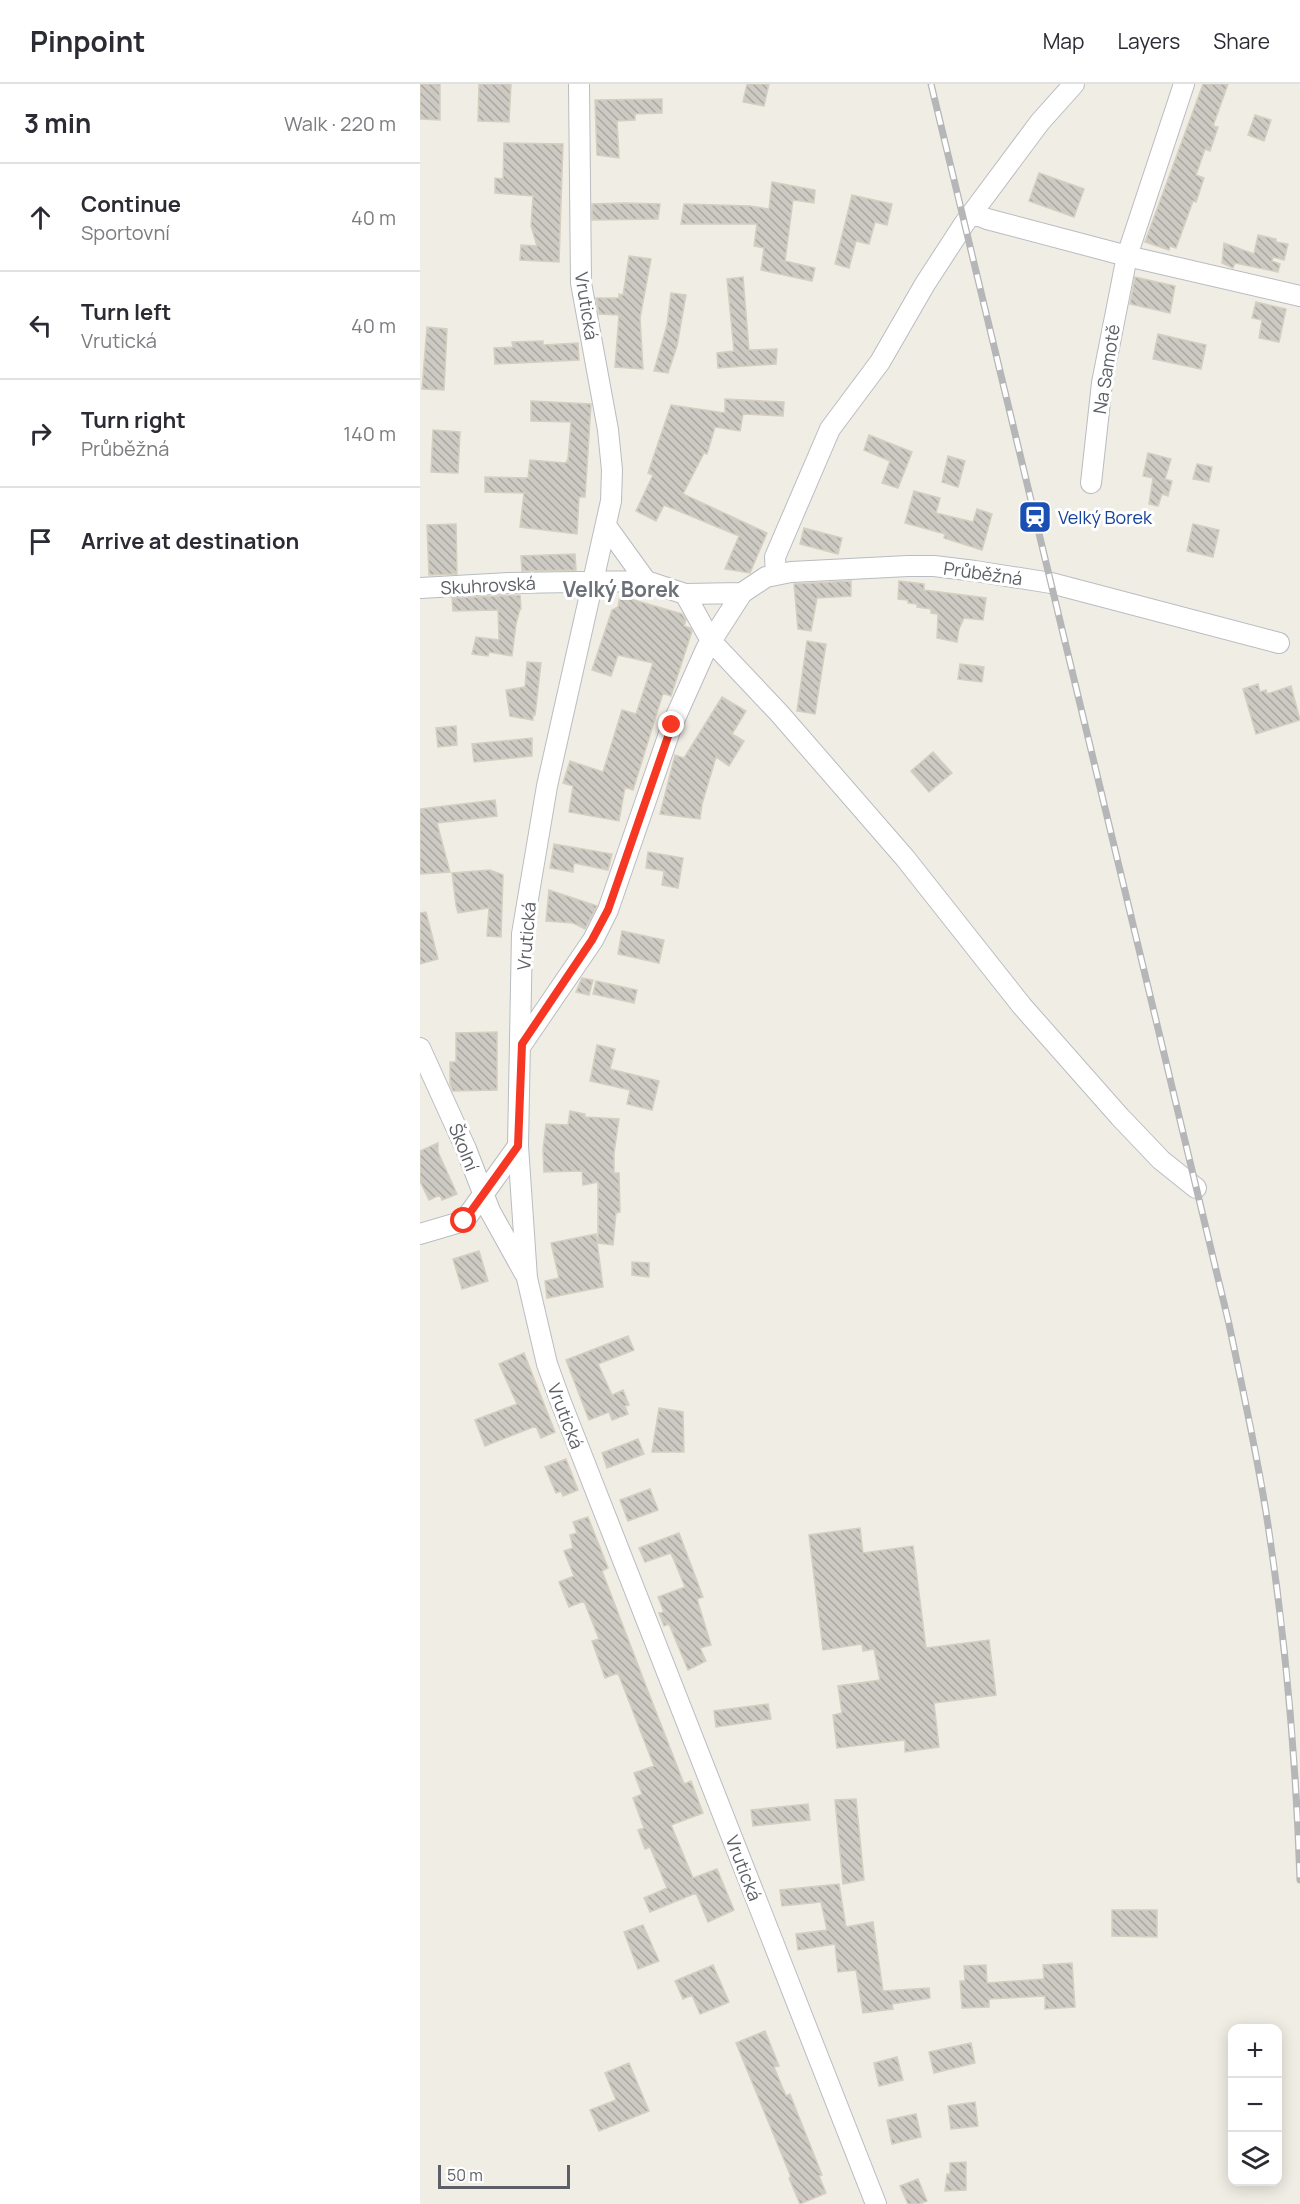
<!DOCTYPE html>
<meta charset="utf-8">
<style>
body{margin:0;font-family:Manrope,sans-serif;background:#f7f7f7;color:#2b2b33}
.controls{position:absolute;right:18px;bottom:18px;display:grid;overflow:hidden;border-radius:12px;box-shadow:0 3px 15px #0003}
.controls button{width:54px;height:54px;display:grid;place-items:center;padding:0;border:0;border-bottom:2px solid #e1e1e2;background:#fff;color:#2b2b33;font:30px sans-serif}
.scale{position:absolute;left:18px;bottom:15px;width:132px;box-sizing:border-box;padding-left:6px;border:3px solid #5c6066;border-top:0;font-size:16px;line-height:21px;white-space:nowrap;color:#5c6066;-webkit-text-stroke:4px #fff;paint-order:stroke}
.stop{position:absolute;width:18px;height:18px;margin:-14px;border:4px solid #f63723;border-radius:50%;background:#fff}
.stop.end{background:#f63723;border-color:#fff;box-shadow:0 2px 6px #0008}
.list{margin:0;padding:0;list-style:none}
h2{display:flex;justify-content:space-between;align-items:center;height:78px;margin:0;padding:0 24px;font-size:26px}
h2 small{font-size:20px;font-weight:400;color:#7c7c81}
.list li{display:grid;grid-template-columns:39px 1fr auto;gap:18px;align-items:center;box-sizing:border-box;height:108px;padding:0 24px;border-top:2px solid #e1e1e2}
.list b{display:block;font-size:22px;white-space:nowrap}
.list p{margin:0;font-size:20px;white-space:nowrap;color:#7c7c81}
.list em{font-size:20px;font-style:normal;color:#7c7c81}
.icon{flex:none;width:33px;height:33px;fill:none;stroke:currentColor;stroke-width:2;stroke-linecap:round;stroke-linejoin:round}
.map{position:relative;flex:none;width:880px;height:2120px;overflow:hidden}
header{display:flex;align-items:center;gap:36px;box-sizing:border-box;height:84px;padding:0 30px;background:#fff;border-bottom:2px solid #e1e1e2}
header strong{font-size:28px}
nav{display:flex;gap:33px;margin-inline-start:auto;font-size:21px}
main{display:flex}
aside{flex:1;background:#fff}
.map>svg:first-child{display:block}
.building{fill:url(#building-back-hatch);stroke:#d5cfc1;stroke-width:1.5}
.lines{fill:none;stroke-linecap:round;stroke-linejoin:round}
.minor-casing{stroke:#b9bcc1;stroke-width:22}
.minor{stroke:#fff;stroke-width:20}
.rail-casing{stroke:#b5b6b7;stroke-width:7}
.rail{stroke:#fff;stroke-width:4.5;stroke-dasharray:14;stroke-linecap:butt}
.route{stroke:#f63723;stroke-width:8}
.labels{text-anchor:middle;dominant-baseline:central;stroke-width:6;stroke-linejoin:round;paint-order:stroke}
.street-label{font-size:18px;fill:#5c6066;stroke:#fff}
.transit-label{font-size:18px;fill:#164399;stroke:#fff;text-anchor:start}
.quarter-label{font-size:21px;font-weight:bold;fill:#6d7278;stroke:#fff}
</style>
<header>
<strong>Pinpoint</strong>
<nav><a>Map</a><a>Layers</a><a>Share</a></nav>
</header>
<main>
<aside>
<h2>3 min<small>Walk · 220 m</small></h2>
<ul class="list">
<li><svg class="icon" aria-label="ahead" viewBox="0 0 24 24"><path d="M12 20V5M6 11l6-6 6 6"/></svg><div><b>Continue</b><p>Sportovní</p></div><em>40 m</em></li>
<li><svg class="icon" aria-label="left" viewBox="0 0 24 24"><path d="M17 20v-9H6M10 6l-5 5 5 5"/></svg><div><b>Turn left</b><p>Vrutická</p></div><em>40 m</em></li>
<li><svg class="icon" aria-label="right" viewBox="0 0 24 24"><path d="M7 20v-9h11M14 6l5 5-5 5"/></svg><div><b>Turn right</b><p>Průběžná</p></div><em>140 m</em></li>
<li><svg class="icon" aria-label="arrive" viewBox="0 0 24 24"><path d="M6 21V4h12l-3 4 3 4H6"/></svg><div><b>Arrive at destination</b></div></li>
</ul>
</aside>
<div class="map">
<svg width="880" height="2120" viewBox="0 0 880 2120">
<defs>
<pattern id="building-back-hatch" width="6" height="6" patternUnits="userSpaceOnUse" patternTransform="scale(1.5)"><rect width="6" height="6" fill="#cdcac3"/><path d="M-1 5l2 2M0 0l6 6M5-1l2 2" fill="none" stroke="#aaa7a2"/></pattern>
</defs>
<rect width="100%" height="100%" fill="#f0ede4"/>
<path class="building" d="M 0,0 L 20,0 L 20,36 L 0,35 Z
M 59,0 L 91,0 L 89,38 L 58,37 Z
M 327,0 L 349,0 L 344,22 L 323,18 Z
M 783,0 L 808,0 L 793,42 L 798,43 L 790,67 L 785,65 L 776,91 L 784,94 L 776,118 L 773,117 L 756,164 L 750,162 L 749,166 L 725,158 Z
M 242,15 L 242,29 L 215,30 L 215,36 L 197,37 L 199,74 L 177,71 L 175,16 Z
M 835,31 L 851,36 L 844,57 L 828,51 Z
M 84,59 L 143,60 L 139,178 L 100,176 L 101,161 L 117,162 L 111,142 L 113,112 L 75,109 L 75,94 L 83,95 Z
M 619,89 L 664,105 L 654,133 L 609,117 Z
M 352,98 L 395,106 L 394,119 L 373,116 L 365,177 L 395,184 L 392,197 L 341,186 L 344,164 L 334,162 L 337,140 L 261,140 L 264,120 L 330,122 L 349,125 Z
M 432,111 L 472,120 L 467,141 L 455,138 L 449,160 L 436,157 L 429,184 L 415,180 Z
M 172,120 L 204,119 L 240,120 L 238,135 L 172,136 Z
M 838,151 L 856,155 L 856,158 L 868,160 L 864,176 L 853,173 L 852,177 L 860,180 L 858,188 L 815,179 L 813,184 L 802,179 L 804,159 L 834,170 Z
M 209,172 L 231,175 L 220,234 L 223,285 L 195,283 L 199,231 L 179,230 L 176,214 L 199,214 L 199,210 L 203,211 Z
M 323,193 L 329,266 L 357,265 L 356,280 L 298,284 L 297,269 L 314,267 L 307,195 Z
M 715,193 L 755,202 L 750,229 L 710,220 Z
M 251,209 L 266,211 L 257,262 L 248,289 L 234,287 L 247,241 Z
M 836,218 L 866,225 L 859,258 L 839,254 L 842,236 L 832,234 Z
M 7,243 L 27,245 L 24,306 L 2,305 Z
M 738,250 L 786,261 L 781,285 L 733,275 Z
M 123,257 L 123,261 L 158,259 L 159,276 L 75,280 L 74,264 L 93,263 L 92,258 Z
M 305,315 L 364,318 L 363,332 L 323,330 L 320,347 L 295,343 L 287,370 L 284,369 L 263,410 L 347,449 L 330,489 L 305,485 L 319,452 L 244,421 L 236,437 L 216,427 L 233,391 L 228,389 L 251,321 L 305,329 Z
M 111,317 L 171,320 L 165,413 L 159,413 L 157,450 L 100,443 L 104,409 L 65,408 L 65,393 L 108,394 L 110,376 L 146,379 L 148,375 L 151,338 L 111,337 Z
M 13,346 L 40,348 L 38,389 L 11,388 Z
M 449,351 L 492,368 L 478,404 L 462,399 L 470,377 L 444,366 Z
M 728,369 L 751,375 L 745,395 L 752,397 L 748,412 L 742,410 L 738,422 L 729,420 L 733,394 L 723,392 Z
M 528,372 L 545,377 L 538,403 L 522,398 Z
M 777,380 L 792,383 L 789,398 L 773,395 Z
M 494,407 L 520,414 L 516,429 L 553,438 L 557,425 L 572,430 L 562,466 L 524,454 L 525,450 L 485,439 Z
M 36,440 L 37,490 L 9,491 L 7,441 Z
M 773,440 L 799,446 L 793,473 L 767,467 Z
M 384,444 L 422,454 L 418,470 L 380,460 Z
M 155,470 L 156,486 L 102,487 L 101,472 Z
M 431,497 L 431,512 L 397,514 L 391,547 L 378,545 L 374,500 Z
M 479,497 L 504,500 L 504,506 L 566,514 L 563,536 L 544,534 L 539,545 L 537,558 L 517,554 L 518,530 L 511,529 L 511,525 L 497,523 L 497,520 L 488,519 L 488,516 L 478,515 Z
M 100,511 L 101,525 L 100,525 L 96,540 L 92,572 L 69,568 L 68,572 L 52,570 L 56,553 L 79,556 L 78,526 L 33,527 L 32,514 Z
M 200,512 L 262,530 L 266,536 L 264,542 L 270,544 L 272,547 L 251,612 L 243,609 L 213,706 L 205,703 L 199,737 L 149,728 L 153,702 L 143,699 L 150,677 L 183,688 L 202,626 L 216,630 L 233,579 L 198,571 L 191,592 L 172,586 L 192,526 L 198,523 Z
M 387,557 L 406,560 L 395,630 L 377,627 Z
M 107,578 L 121,579 L 115,631 L 113,630 L 113,636 L 90,632 L 86,606 L 105,603 Z
M 540,580 L 564,583 L 562,598 L 538,595 Z
M 838,600 L 840,608 L 846,606 L 847,610 L 871,602 L 880,636 L 836,650 L 823,605 Z
M 302,613 L 326,627 L 312,650 L 324,657 L 309,682 L 296,673 L 282,720 L 280,735 L 240,730 L 255,671 L 264,674 Z
M 36,642 L 37,661 L 18,663 L 16,644 Z
M 112,654 L 112,672 L 54,678 L 52,660 Z
M 513,668 L 532,689 L 509,708 L 491,687 Z
M 75,716 L 77,732 L 17,739 L 30,788 L 0,790 L 0,725 Z
M 134,760 L 192,770 L 188,786 L 154,779 L 153,788 L 130,784 Z
M 228,768 L 263,774 L 258,804 L 242,801 L 244,787 L 226,784 Z
M 70,786 L 83,791 L 81,853 L 67,852 L 69,824 L 38,829 L 36,821 L 32,789 Z
M 129,806 L 177,822 L 165,845 L 153,839 L 126,837 Z
M 6,828 L 18,875 L 0,880 L 0,829 Z
M 202,847 L 244,856 L 239,879 L 198,870 Z
M 162,894 L 173,896 L 169,911 L 156,908 Z
M 176,897 L 217,906 L 214,919 L 173,910 Z
M 77,948 L 77,1006 L 33,1007 L 30,1000 L 30,978 L 36,978 L 36,949 Z
M 177,961 L 195,965 L 190,985 L 239,997 L 232,1026 L 207,1020 L 210,1006 L 170,997 Z
M 150,1027 L 165,1030 L 165,1033 L 199,1035 L 194,1069 L 194,1089 L 199,1089 L 200,1128 L 196,1129 L 193,1161 L 178,1159 L 178,1098 L 163,1101 L 162,1087 L 124,1088 L 123,1066 L 126,1040 L 148,1041 Z
M 18,1059 L 18,1068 L 37,1110 L 22,1116 L 20,1111 L 9,1116 L 0,1097 L 0,1067 Z
M 176,1150 L 183,1203 L 127,1214 L 125,1197 L 139,1194 L 131,1159 Z
M 59,1167 L 68,1197 L 42,1205 L 33,1175 Z
M 212,1178 L 229,1179 L 229,1193 L 212,1191 Z
M 208,1252 L 214,1266 L 178,1280 L 192,1311 L 203,1306 L 209,1321 L 205,1322 L 208,1330 L 192,1336 L 189,1328 L 169,1336 L 146,1276 Z
M 104,1269 L 135,1348 L 121,1354 L 116,1342 L 65,1362 L 55,1336 L 97,1320 L 79,1280 Z
M 239,1324 L 263,1328 L 264,1368 L 232,1368 Z
M 218,1355 L 224,1370 L 187,1384 L 182,1369 Z
M 146,1375 L 158,1406 L 143,1412 L 141,1407 L 136,1409 L 125,1383 Z
M 230,1405 L 238,1426 L 208,1437 L 200,1416 Z
M 168,1433 L 188,1484 L 182,1487 L 226,1602 L 264,1700 L 271,1697 L 283,1729 L 251,1741 L 273,1794 L 297,1785 L 314,1826 L 288,1838 L 276,1809 L 230,1828 L 224,1814 L 247,1804 L 230,1763 L 225,1765 L 218,1746 L 224,1744 L 213,1714 L 222,1710 L 214,1689 L 234,1682 L 198,1589 L 185,1594 L 172,1557 L 179,1555 L 164,1517 L 149,1523 L 139,1498 L 154,1492 L 144,1467 L 153,1464 L 150,1451 L 157,1449 L 153,1438 Z
M 440,1444 L 443,1469 L 493,1462 L 506,1564 L 569,1556 L 576,1611 L 514,1619 L 519,1663 L 485,1668 L 485,1656 L 417,1664 L 413,1631 L 422,1629 L 418,1602 L 460,1596 L 454,1565 L 443,1567 L 442,1560 L 403,1566 L 389,1451 Z
M 259,1449 L 283,1513 L 277,1515 L 291,1561 L 280,1564 L 286,1577 L 268,1586 L 249,1540 L 244,1542 L 239,1529 L 244,1528 L 238,1513 L 265,1503 L 251,1469 L 225,1478 L 219,1464 Z
M 348,1620 L 351,1635 L 296,1643 L 294,1627 Z
M 436,1715 L 444,1796 L 423,1800 L 415,1716 Z
M 388,1720 L 390,1736 L 333,1742 L 331,1726 Z
M 419,1800 L 426,1843 L 453,1838 L 463,1907 L 509,1904 L 510,1914 L 472,1920 L 473,1925 L 443,1929 L 436,1886 L 418,1888 L 415,1860 L 378,1866 L 376,1850 L 407,1846 L 401,1818 L 362,1822 L 360,1806 Z
M 692,1826 L 737,1826 L 737,1853 L 692,1852 Z
M 223,1841 L 239,1877 L 218,1885 L 204,1848 Z
M 652,1879 L 655,1923 L 625,1925 L 625,1912 L 569,1915 L 569,1923 L 542,1924 L 540,1897 L 545,1897 L 544,1882 L 566,1881 L 567,1899 L 624,1895 L 623,1881 Z
M 293,1881 L 309,1918 L 280,1930 L 272,1911 L 263,1915 L 255,1897 Z
M 345,1947 L 359,1982 L 354,1983 L 366,2012 L 370,2010 L 375,2023 L 402,2091 L 399,2092 L 406,2109 L 380,2120 L 369,2094 L 371,2093 L 316,1959 Z
M 551,1959 L 555,1979 L 514,1989 L 509,1968 Z
M 477,1973 L 483,1996 L 459,2002 L 454,1979 Z
M 209,1979 L 229,2027 L 179,2047 L 170,2026 L 196,2016 L 185,1989 Z
M 555,2018 L 558,2042 L 531,2045 L 528,2022 Z
M 496,2030 L 501,2053 L 472,2060 L 467,2036 Z
M 546,2078 L 546,2106 L 525,2107 L 527,2090 L 530,2090 L 530,2079 Z
M 498,2095 L 507,2117 L 499,2120 L 488,2120 L 480,2102 Z"/>
<g class="lines">
<defs>
<path id="minor" d="M 159,0 L 161,199 L 188,346 L 192,386 L 191,417 L 127,702 L 102,850 L 98,1062 L 107,1194 L 127,1280 L 140,1316 L 456,2120
M 552,129 L 567,135 L 707,172 L 880,212
M 671,399 L 682,299 L 707,172 L 764,0
M 187,443 L 226,497
M 356,490 L 355,473 L 410,345 L 460,278 L 505,200 L 544,140 L 620,38 L 654,0
M 0,504 L 89,499 L 226,497 L 265,510 L 291,557 L 359,629 L 485,774 L 602,922 L 700,1033 L 741,1076 L 776,1104
M 265,510 L 322,509
M 102,960 L 173,856 L 188,826 L 252,641 L 286,565 L 322,509 L 346,493 L 371,488 L 488,482 L 514,482 L 555,487 L 631,499 L 859,559
M 0,964 L 46,1065 L 70,1127 L 105,1190
M 0,1150 L 44,1137 L 98,1062"/>
</defs>
<use href="#minor" class="minor-casing"/>
<use href="#minor" class="minor"/>
<defs>
<path id="rail" d="M 511,0 L 809,1240 C 823,1307 838,1374 848,1441 C 866,1559 876,1677 880,1796"/>
</defs>
<use href="#rail" class="rail-casing"/>
<use href="#rail" class="rail"/>
</g>
<g class="lines">
<path class="route" d="M 44,1137 L 98,1062 L 102,960 L 172,856 L 188,826 L 252,641"/>
</g>
<defs>
<symbol id="station-square" viewBox="-11 -11 22 22"><rect x="-9" y="-9" width="18" height="18" rx="4" fill="#1a4fb4" stroke="#fff"/><path d="M-3-6H3Q5-6 5-4V2Q5 4 3 4L4.5 6H3L1.5 4h-3L-3 6H-4.5L-3 4Q-5 4-5 2V-4Q-5-6-3-6ZM-3.5-4v3h7v-3ZM-3.5 1v1.5H-2V1ZM2 1v1.5H3.5V1Z" fill="#fff"/></symbol>
</defs>
<g fill-rule="evenodd">
<use href="#station-square" x="596" y="414" width="38" height="38"/>
</g>
<g class="labels">
<g class="street-label">
<text transform="translate(167 222) rotate(81)">Vrutická</text>
<text transform="translate(686 285) rotate(-81)">Na Samotě</text>
<text transform="translate(563 489) rotate(8)">Průběžná</text>
<text transform="translate(68 501) rotate(-3)">Skuhrovská</text>
<text transform="translate(106 852) rotate(-85)">Vrutická</text>
<text transform="translate(44 1063) rotate(68)">Školní</text>
<text transform="translate(146 1332) rotate(69)">Vrutická</text>
<text transform="translate(324 1784) rotate(69)">Vrutická</text>
</g>
<g class="transit-label">
<text x="638" y="433">Velký Borek</text>
</g>
<g class="quarter-label">
<text x="201" y="505">Velký Borek</text>
</g>
</g>
</svg>
<div class="controls">
<button>+</button>
<button>−</button>
<button><svg class="icon" aria-label="layers" viewBox="0 0 24 24"><path d="M12 4l9 5-9 5-9-5zM3 14l9 5 9-5"/></svg></button>
</div>
<div class="scale">50 m</div>
<div class="stop" style="left:44px;top:1137px"></div>
<div class="stop end" style="left:252px;top:641px"></div>
</div>
</main>
